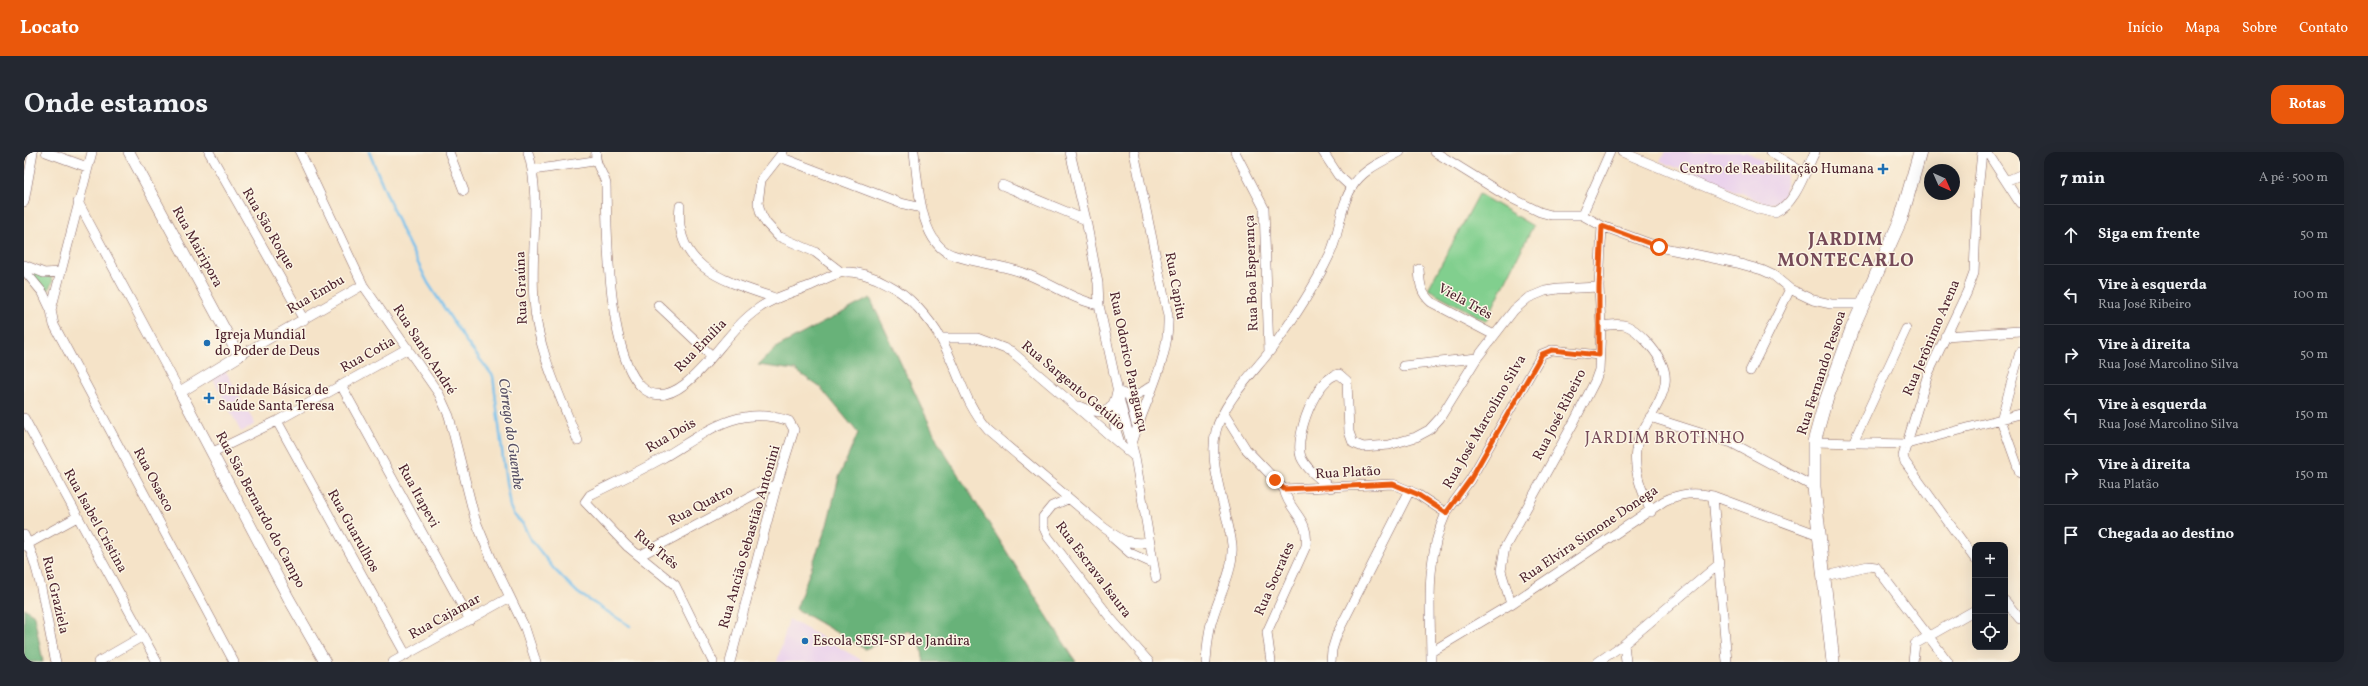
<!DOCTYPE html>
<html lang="pt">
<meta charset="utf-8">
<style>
body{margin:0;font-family:Vollkorn,serif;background:#242831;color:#f1f3f6}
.controls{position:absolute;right:12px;bottom:12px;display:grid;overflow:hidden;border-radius:8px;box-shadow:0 4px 16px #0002}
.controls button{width:36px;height:36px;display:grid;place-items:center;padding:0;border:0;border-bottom:1px solid #363941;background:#171b24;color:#f1f3f6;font:20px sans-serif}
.compass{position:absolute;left:1900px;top:12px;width:36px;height:36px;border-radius:50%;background:#171b24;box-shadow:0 4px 16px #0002;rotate:135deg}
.stop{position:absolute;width:12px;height:12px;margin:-9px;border:3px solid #ea580c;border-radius:50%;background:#fff}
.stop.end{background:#ea580c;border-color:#fff;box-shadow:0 1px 4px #0008}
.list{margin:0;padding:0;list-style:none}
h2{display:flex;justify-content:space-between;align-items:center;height:52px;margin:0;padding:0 16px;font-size:17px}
h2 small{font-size:13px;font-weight:400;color:#9ea1a6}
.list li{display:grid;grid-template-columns:26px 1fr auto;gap:12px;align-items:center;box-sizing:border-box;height:60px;padding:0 16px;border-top:1px solid #363941}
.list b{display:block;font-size:15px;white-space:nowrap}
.list p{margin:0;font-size:13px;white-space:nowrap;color:#9ea1a6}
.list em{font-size:13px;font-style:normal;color:#9ea1a6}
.icon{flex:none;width:22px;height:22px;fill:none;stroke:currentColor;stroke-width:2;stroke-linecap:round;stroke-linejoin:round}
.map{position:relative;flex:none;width:1996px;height:510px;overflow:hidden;border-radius:12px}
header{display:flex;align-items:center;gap:24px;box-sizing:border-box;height:56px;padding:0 20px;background:#ea580c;color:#fff}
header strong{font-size:19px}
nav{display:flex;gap:22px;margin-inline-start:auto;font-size:14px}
.intro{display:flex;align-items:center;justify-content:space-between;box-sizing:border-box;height:96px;padding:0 24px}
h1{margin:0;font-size:28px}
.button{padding:10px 18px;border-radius:12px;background:#ea580c;color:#fff;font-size:14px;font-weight:700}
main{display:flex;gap:24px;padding:0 24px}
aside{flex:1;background:#171b24;border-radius:12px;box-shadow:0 4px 16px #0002}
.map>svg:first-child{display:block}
.built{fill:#ead1ec}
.green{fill:#81cf8e;stroke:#66775c}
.forest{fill:#68b279;stroke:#596852}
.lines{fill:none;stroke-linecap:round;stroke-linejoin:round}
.stream{stroke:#73bfed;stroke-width:2.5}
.minor-casing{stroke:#866462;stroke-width:10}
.tertiary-casing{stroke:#866462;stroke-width:12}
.secondary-casing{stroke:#866462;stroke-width:14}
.minor{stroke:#fff;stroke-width:9}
.tertiary{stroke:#fff;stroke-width:11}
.secondary{stroke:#fff;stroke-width:13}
.route{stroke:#ea580c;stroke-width:5}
.poi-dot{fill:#1f6fb2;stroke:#fcf5e5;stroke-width:1.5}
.labels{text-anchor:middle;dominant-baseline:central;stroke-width:3;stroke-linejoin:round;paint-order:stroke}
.poi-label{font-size:14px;fill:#4a1f2b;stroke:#fcf5e5;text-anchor:start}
.street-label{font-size:14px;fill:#4a1f2b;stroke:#fcf5e5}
.water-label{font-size:15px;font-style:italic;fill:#564f65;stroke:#fcf5e5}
.quarter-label{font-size:16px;letter-spacing:1px;fill:#764a58;stroke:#fcf5e5}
.district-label{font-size:18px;font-weight:bold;letter-spacing:1px;fill:#764a58;stroke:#fcf5e5}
</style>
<header>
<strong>Locato</strong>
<nav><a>Início</a><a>Mapa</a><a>Sobre</a><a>Contato</a></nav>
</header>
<div class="intro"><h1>Onde estamos</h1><a class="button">Rotas</a></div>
<main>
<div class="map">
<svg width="1996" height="510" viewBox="0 0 1996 510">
<rect width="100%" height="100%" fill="#fcf5e5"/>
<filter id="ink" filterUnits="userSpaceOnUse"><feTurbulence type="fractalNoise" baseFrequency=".025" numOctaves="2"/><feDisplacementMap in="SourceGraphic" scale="8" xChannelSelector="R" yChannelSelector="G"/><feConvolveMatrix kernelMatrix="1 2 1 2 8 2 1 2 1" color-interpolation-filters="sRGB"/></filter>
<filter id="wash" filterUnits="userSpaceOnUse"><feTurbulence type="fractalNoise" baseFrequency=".012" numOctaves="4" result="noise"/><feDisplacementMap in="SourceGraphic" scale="16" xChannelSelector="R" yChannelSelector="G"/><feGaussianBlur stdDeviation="0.9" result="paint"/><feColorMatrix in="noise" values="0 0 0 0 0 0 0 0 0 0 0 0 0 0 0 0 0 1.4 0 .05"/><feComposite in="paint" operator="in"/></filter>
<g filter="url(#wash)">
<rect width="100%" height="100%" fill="#f5e3c8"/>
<path class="built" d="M 1641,0 L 1723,0 L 1762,22 L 1762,33 L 1760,43 L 1752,51 L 1741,51 L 1636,9 Z
M 201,218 L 231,272 L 217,280 L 188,225 Z
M 765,467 L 841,510 L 753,510 Z"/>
<path class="green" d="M 1455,42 L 1509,74 L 1462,169 L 1404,137 Z
M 9,120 L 26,124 L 29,129 L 23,140 L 7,122 Z"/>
<path class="forest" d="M 846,146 L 915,292 L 1052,510 L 900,510 L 895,484 L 884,479 L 841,497 L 772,457 L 803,373 L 815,325 L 834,281 L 797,236 L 771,218 L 734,213 L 753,195 Z
M 0,456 L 10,463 L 19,510 L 0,510 Z"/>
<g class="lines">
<path class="stream" d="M 345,0 L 378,79 L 404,131 L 441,188 L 469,224 L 481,323 L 486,355 L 490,363 L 499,372 L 505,385 L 530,417 L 554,441 L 606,474"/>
</g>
</g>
<g filter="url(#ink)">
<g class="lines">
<defs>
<path id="minor" d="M 22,0 L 63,15
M 68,0 L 27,158 L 30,173 L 210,510
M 185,0 L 280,168
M 276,0 L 339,133 L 415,242 L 425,264 L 451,367 L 467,406 L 501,476 L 512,510
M 425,0 L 440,39
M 504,0 C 518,48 506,98 510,148 C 513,197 536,244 554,289
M 572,0 C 570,12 579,20 582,32 C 583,67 580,294 661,232 C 689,210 706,176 735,156 C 750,145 770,140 788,133 C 797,129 807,123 816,121 C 831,117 853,126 865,133 C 885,143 906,167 917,187 C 934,217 940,251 964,278 L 1079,375 C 1097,388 1103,393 1126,390
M 759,0 L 737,28 L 734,51 L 737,62 L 742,71 L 754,84 L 791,100 L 817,120
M 890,0 C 894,29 895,92 929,103 C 951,111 974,112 997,120 C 1024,129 1046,147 1075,153
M 1046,0 L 1062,68 L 1074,131 L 1075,153 L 1097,254 L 1111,305 L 1132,426
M 1211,0 L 1240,56 L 1245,200
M 1299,0 L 1314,23 L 1328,36
M 1411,0 L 1479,42 L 1516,60 L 1527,63 L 1558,63 L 1578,74 L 1635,95 L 1713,111 L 1738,118 L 1749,123 L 1766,137 L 1789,148 L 1807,152 L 1838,152
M 1598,0 L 1734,57 L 1751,61 C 1772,52 1781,19 1791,0
M 1746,0 L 1780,21
M 1963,0 L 1996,51
M 756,5 L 876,51 L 898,56
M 509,18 L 570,9
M 1982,29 L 1996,23
M 978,33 L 1062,68
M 0,50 L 9,0
M 54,50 L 156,240
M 656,54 C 649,117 704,130 751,146
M 1558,63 L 1586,0
M 0,113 L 20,121 L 36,120
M 1395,117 C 1396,131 1396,140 1407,150 L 1470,183
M 0,118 L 19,141 L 27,158
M 634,153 L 688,204
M 1577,174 C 1600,170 1606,172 1622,189 C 1653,222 1642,238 1622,273 C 1617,281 1613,289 1612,298 C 1609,320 1619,341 1627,360
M 1921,184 L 1996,179
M 917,186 L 953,186 L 987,199 L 1111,305
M 1996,200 L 1977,268 L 1996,321
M 215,204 L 339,133
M 1379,214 L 1453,206
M 1726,219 L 1766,137
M 317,233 L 446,468
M 1105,244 L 1112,272
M 1090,251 L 1090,272 L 1096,291
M 1055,254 C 1075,263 1089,264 1093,239 C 1108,246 1114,244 1127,234
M 1200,262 L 1222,297 L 1260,337 L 1369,332 L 1393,342 L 1422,361 C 1400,409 1407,459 1407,510
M 1626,265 L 1708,291 L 1790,335
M 0,266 L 133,510
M 253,269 L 382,503
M 1790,290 L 1883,292 L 1996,262
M 1829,291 L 1882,177
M 1108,292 C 1120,250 1146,208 1144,164 L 1110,0
M 189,300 L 253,269 L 384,196
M 1307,336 C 1297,328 1282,317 1277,305 C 1270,285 1292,225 1315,222 L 1323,229 L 1325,280 L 1329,291 L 1339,295 L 1365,293 L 1392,285 L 1405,278 L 1416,266 L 1453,206 L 1490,158 L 1504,146 L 1521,139 L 1534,137 L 1575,135
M 1689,344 L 1703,510
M 1044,347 L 1028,354 L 1019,365 L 1019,374 L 1024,385 L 1088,468 L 1125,510
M 1422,361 L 1446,328 L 1518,202 L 1528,198 L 1575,203
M 0,383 C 18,420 22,470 32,510
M 1089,386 L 1106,401 L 1128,411
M 0,394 L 53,365
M 615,404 L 737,339 L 753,332
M 1951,407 L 1881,310 L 1879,304 L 1904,222 L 1943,140 L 1950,121 L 1953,49 L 1958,0
M 1801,424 L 1844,414 L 1852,415 L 1924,510
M 1981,449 L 1996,467
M 1487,452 L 1477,419 L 1481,395 L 1550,270 L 1571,229 L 1575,218 L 1577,174 L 1575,135 L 1578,74
M 1600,492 L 1602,510
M 1407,500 L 1487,452 L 1640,349 C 1657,341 1670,340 1689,344 L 1795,383
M 74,510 L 119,484
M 369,510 L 486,445
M 689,510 L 651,433 L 603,394 L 561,350 L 566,343 C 590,331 614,320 637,307 C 680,282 713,251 765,269 L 770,278 L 753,332 L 706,510
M 1182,510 C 1183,495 1184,479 1189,465 C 1196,441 1210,419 1208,393 C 1204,359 1183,313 1192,279 C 1199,251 1228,222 1246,199 C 1268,169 1289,138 1305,104 C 1316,83 1315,56 1328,35 C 1339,17 1358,10 1376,0
M 1247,510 L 1243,480 L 1282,394 C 1286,366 1265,361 1260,337
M 1307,510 L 1308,498 L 1313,482 L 1386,338
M 1574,510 L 1600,492 L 1694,413
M 1889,510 L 1891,492 L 1951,458"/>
<path id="tertiary" d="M 105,0 L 215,204 L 156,240 L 265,447 L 301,510"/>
<path id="secondary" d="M 1809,510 L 1790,335 L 1790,290 L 1800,254 L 1828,177 L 1877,67 L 1896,0"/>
</defs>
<use href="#minor" class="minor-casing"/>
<use href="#tertiary" class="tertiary-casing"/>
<use href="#secondary" class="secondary-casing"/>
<use href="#minor" class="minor"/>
<use href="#tertiary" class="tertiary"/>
<use href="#secondary" class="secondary"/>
</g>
</g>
<g class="lines" filter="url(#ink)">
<path class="route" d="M 1251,328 L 1260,337 L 1369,332 L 1393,342 L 1422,361 L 1446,328 L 1518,202 L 1528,198 L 1575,203 L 1575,135 L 1578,74 L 1635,95"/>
</g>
<g class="poi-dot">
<path d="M1857 11h4v4h4v4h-4v4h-4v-4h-4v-4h4z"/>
<circle cx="183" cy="191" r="4"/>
<path d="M183 240h4v4h4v4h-4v4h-4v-4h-4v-4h4z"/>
<circle cx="781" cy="489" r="4"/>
</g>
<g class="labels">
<g class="poi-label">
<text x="1850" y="17" text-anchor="end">Centro de Reabilitação Humana</text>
<text x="191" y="183">Igreja Mundial<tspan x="191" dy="16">do Poder de Deus</tspan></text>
<text x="194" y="238">Unidade Básica de<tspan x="194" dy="16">Saúde Santa Teresa</tspan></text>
<text x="789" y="489">Escola SESI-SP de Jandira</text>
</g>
<g class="street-label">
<text transform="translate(244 77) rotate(60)">Rua São Roque</text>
<text transform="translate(173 95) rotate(61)">Rua Mairipora</text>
<text transform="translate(1228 121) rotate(-92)">Rua Boa Esperança</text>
<text transform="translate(1151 134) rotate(80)">Rua Capitu</text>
<text transform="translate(498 136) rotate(-92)">Rua Graúna</text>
<text transform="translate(292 143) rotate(-30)">Rua Embu</text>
<text transform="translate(1441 150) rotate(29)">Viela Três</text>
<text transform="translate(1908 186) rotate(-67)">Rua Jerônimo Arena</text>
<text transform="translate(677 194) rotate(-46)">Rua Emília</text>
<text transform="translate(400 198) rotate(57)">Rua Santo André</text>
<text transform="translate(344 203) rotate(-29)">Rua Cotia</text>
<text transform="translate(1104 210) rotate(78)">Rua Odorico Paraguaçu</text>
<text transform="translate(1798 221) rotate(-72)">Rua Fernando Pessoa</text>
<text transform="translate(1049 234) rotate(40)">Rua Sargento Getúlio</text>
<text transform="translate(1536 263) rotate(-63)">Rua José Ribeiro</text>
<text transform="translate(1461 270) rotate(-60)">Rua José Marcolino Silva</text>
<text transform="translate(647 284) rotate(-30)">Rua Dois</text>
<text transform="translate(1324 321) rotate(-3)">Rua Platão</text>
<text transform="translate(129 328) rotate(62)">Rua Osasco</text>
<text transform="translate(394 344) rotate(61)">Rua Itapevi</text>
<text transform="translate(677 354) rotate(-28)">Rua Quatro</text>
<text transform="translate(236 358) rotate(62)">Rua São Bernardo do Campo</text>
<text transform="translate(71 369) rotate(61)">Rua Isabel Cristina</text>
<text transform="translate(329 379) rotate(61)">Rua Guarulhos</text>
<text transform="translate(1565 383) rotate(-34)">Rua Elvira Simone Donega</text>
<text transform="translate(726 385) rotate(-74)">Rua Ancião Sebastião Antonini</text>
<text transform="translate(632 398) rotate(40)">Rua Três</text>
<text transform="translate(1069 418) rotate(53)">Rua Escrava Isaura</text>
<text transform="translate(1251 427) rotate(-66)">Rua Socrates</text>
<text transform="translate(31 443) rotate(77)">Rua Graziela</text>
<text transform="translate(421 465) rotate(-29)">Rua Cajamar</text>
</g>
<g class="water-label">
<text transform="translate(486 282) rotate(82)">Córrego do Guembe</text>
</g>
<g class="quarter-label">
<text x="1641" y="287">JARDIM BROTINHO</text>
</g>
<g class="district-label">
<text x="1822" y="88">JARDIM<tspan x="1822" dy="21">MONTECARLO</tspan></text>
</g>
</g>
</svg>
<div class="controls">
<button>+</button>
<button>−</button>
<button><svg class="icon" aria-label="locate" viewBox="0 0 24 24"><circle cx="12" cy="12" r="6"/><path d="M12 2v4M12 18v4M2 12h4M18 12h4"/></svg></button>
</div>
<svg class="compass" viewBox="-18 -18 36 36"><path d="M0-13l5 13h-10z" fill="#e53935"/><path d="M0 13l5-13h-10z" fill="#9ea1a6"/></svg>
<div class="stop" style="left:1635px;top:95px"></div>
<div class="stop end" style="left:1251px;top:328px"></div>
</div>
<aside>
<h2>7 min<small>A pé · 500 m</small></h2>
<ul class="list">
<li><svg class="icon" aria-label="ahead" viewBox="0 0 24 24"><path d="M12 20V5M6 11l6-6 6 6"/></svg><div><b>Siga em frente</b></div><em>50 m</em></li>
<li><svg class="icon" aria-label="left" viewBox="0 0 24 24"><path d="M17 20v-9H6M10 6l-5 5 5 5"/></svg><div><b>Vire à esquerda</b><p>Rua José Ribeiro</p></div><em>100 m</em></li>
<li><svg class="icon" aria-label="right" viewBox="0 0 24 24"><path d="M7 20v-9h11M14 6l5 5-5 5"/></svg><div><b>Vire à direita</b><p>Rua José Marcolino Silva</p></div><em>50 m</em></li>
<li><svg class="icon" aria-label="left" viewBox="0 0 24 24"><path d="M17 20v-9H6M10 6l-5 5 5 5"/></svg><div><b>Vire à esquerda</b><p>Rua José Marcolino Silva</p></div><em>150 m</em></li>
<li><svg class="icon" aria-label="right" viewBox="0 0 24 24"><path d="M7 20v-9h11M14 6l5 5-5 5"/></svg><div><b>Vire à direita</b><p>Rua Platão</p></div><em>150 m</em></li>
<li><svg class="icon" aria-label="arrive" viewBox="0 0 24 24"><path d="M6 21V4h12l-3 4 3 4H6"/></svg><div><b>Chegada ao destino</b></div></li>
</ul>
</aside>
</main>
